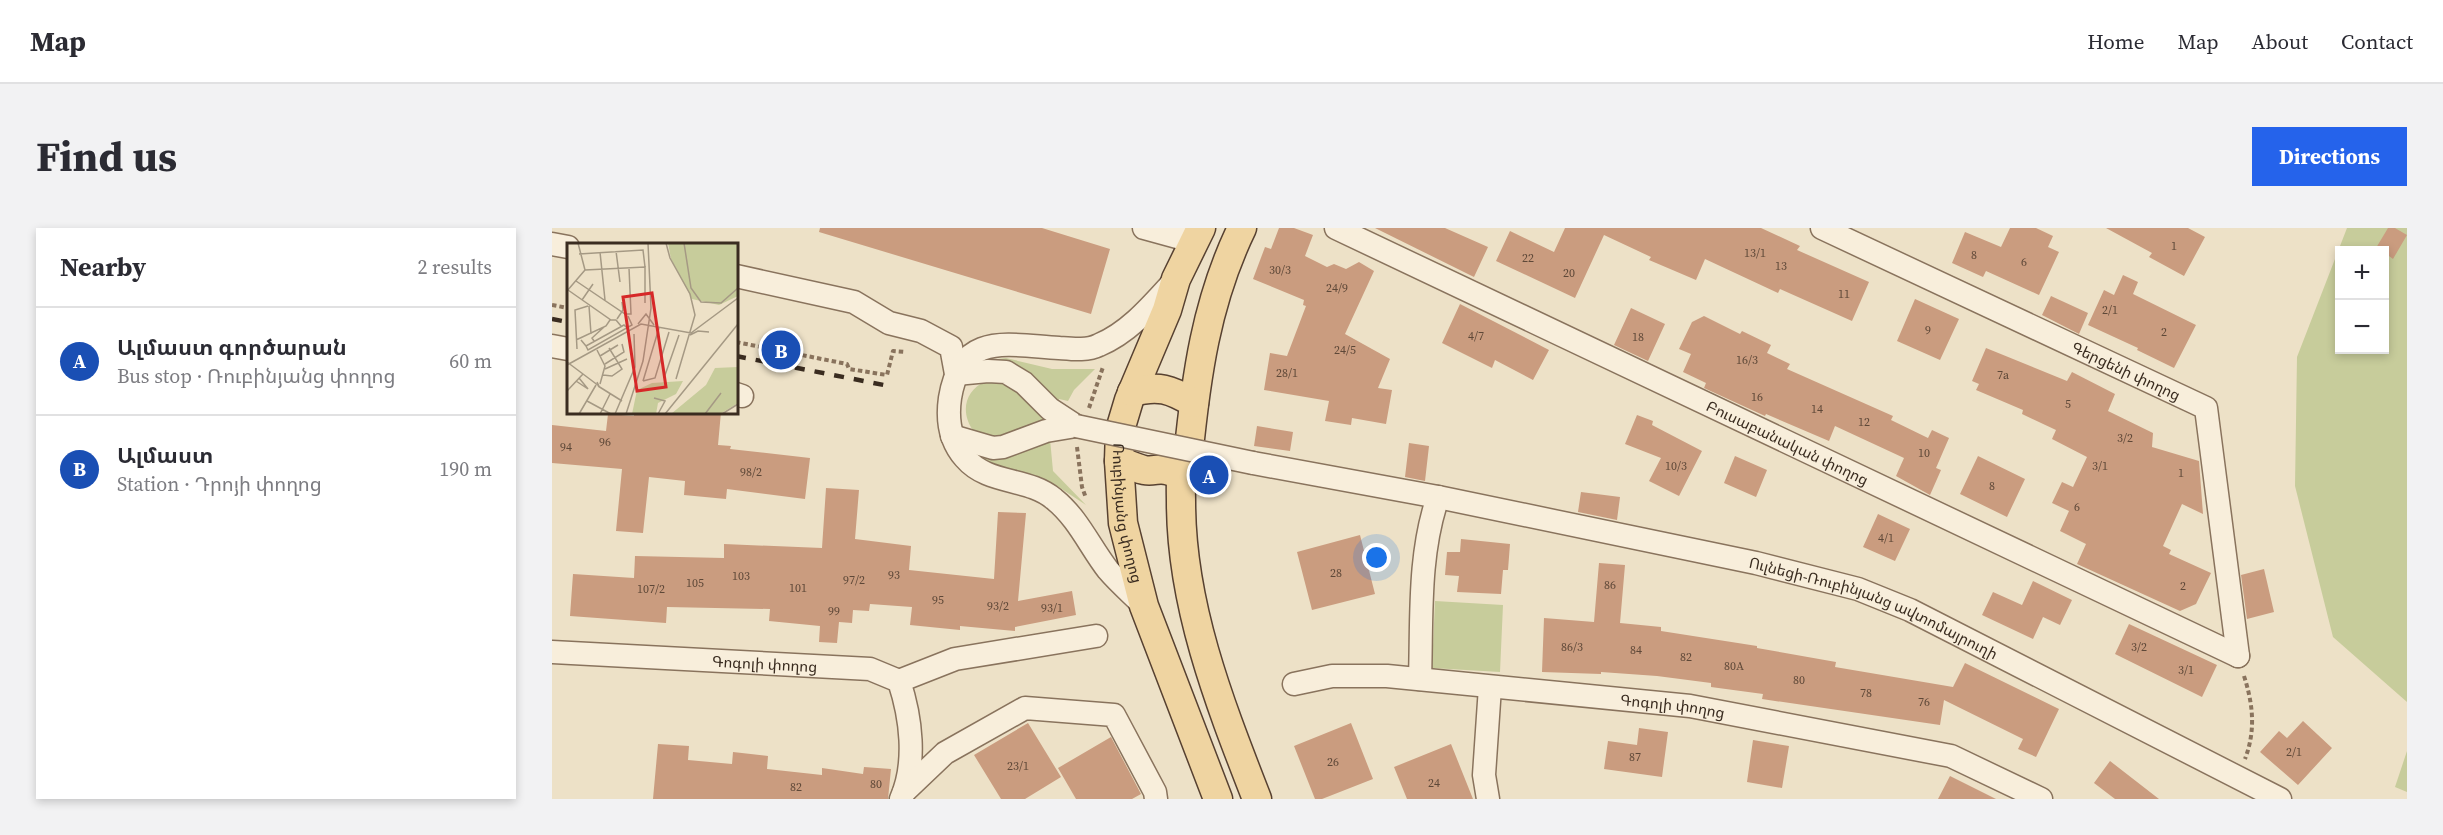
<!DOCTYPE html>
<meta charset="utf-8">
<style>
body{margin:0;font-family:"Source Serif 4","Noto Sans Armenian",serif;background:#f2f2f3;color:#2b2b33}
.controls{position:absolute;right:18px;top:18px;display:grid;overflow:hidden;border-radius:0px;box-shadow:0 3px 9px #0003}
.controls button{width:54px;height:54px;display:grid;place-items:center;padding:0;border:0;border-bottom:2px solid #e1e1e2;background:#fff;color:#2b2b33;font:30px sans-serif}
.you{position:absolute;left:825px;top:330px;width:21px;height:21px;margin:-15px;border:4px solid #fff;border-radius:50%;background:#1a73e8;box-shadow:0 0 0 9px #1a73e833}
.badge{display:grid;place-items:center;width:39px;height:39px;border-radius:50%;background:#2563eb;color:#fff;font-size:20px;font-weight:700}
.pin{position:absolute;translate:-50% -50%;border:3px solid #fff;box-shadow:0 2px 6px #0006}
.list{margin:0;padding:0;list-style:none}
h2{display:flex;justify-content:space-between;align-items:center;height:78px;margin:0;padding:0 24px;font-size:26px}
h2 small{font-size:20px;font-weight:400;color:#7c7c81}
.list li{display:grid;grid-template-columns:39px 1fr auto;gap:18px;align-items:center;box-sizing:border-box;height:108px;padding:0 24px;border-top:2px solid #e1e1e2}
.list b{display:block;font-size:22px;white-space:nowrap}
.list p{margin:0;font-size:20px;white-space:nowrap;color:#7c7c81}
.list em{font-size:20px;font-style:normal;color:#7c7c81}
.map{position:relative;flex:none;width:1855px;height:571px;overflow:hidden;border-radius:0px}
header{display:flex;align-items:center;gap:36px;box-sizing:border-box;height:84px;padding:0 30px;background:#fff;border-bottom:2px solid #e1e1e2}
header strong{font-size:28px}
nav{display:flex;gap:33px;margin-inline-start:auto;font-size:21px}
.intro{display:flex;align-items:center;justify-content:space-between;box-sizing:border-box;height:144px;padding:0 36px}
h1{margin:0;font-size:42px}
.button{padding:15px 27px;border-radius:0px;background:#2563eb;color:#fff;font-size:21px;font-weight:700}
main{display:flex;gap:36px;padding:0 36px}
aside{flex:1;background:#fff;border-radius:0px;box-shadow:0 3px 9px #0003}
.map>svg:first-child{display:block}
.green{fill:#c7cc9b;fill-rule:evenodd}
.building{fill:#ca9c7f}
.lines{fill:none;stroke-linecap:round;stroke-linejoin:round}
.minor-casing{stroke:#89735d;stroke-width:25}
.major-casing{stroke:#574131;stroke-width:31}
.path{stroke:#89735d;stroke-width:4;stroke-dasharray:4.5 3;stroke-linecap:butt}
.minor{stroke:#f8eedb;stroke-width:22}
.major{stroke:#efd4a1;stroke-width:28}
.rail{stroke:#3a2c20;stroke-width:4.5;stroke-dasharray:10 10;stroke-linecap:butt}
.minor-bridge-casing{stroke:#89735d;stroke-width:25;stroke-linecap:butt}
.minor-bridge{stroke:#f8eedb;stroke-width:22}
.labels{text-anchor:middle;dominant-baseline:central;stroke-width:6;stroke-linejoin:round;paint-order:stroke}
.number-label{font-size:12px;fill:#5e4838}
.street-label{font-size:15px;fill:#3a2c20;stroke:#f5ebd7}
.inset-road{fill:none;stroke:#a59984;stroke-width:1.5}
.view{fill:#d62828;fill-opacity:0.15;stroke:#d62828;stroke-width:3}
.inset-edge{fill:none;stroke:#3a2c20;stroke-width:3}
</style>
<header>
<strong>Map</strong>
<nav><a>Home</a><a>Map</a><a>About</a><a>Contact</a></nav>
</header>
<div class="intro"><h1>Find us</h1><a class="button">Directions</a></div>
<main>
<aside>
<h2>Nearby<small>2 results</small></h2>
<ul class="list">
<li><span class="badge" style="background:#1a4fb4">A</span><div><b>Ալմաստ գործարան</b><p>Bus stop · Ռուբինյանց փողոց</p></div><em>60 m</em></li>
<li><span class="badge" style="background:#1a4fb4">B</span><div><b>Ալմաստ</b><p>Station · Դրոյի փողոց</p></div><em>190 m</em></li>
</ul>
</aside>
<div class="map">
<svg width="1855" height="571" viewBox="0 0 1855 571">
<rect width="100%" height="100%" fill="#ede1c7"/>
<path class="green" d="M 1795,0 L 1855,0 L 1855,474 L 1781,409 L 1743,258 L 1745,129 ZM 1788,22 L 1832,22 L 1832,122 L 1788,122 Z
M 454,130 L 500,141 L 543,141 L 522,162 L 516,173 L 507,171 L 506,175 L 438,132 Z
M 434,153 L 455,153 L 480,179 L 496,192 L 451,213 L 422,204 C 408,185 412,163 434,153 Z
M 498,211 L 501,243 L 534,277 L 502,256 L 441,239 L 421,224 L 454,230 Z
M 883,373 L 951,377 L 948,444 L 880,440 Z
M 1855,523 L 1855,564 L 1843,559 Z"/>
<path class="building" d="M 268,0 L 490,0 L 558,21 L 539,86 L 267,4 Z
M 727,0 L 742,0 L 761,7 L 753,28 L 775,39 L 782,36 L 794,41 L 807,34 L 822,43 L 793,106 L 838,131 L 826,160 L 840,162 L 834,196 L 800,190 L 799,197 L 773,193 L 777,173 L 712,162 L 718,125 L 735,128 L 754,78 L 751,77 L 752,72 L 701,51 L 713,19 L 719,21 Z
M 823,0 L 893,0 L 936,19 L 922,49 Z
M 1013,0 L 1209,0 L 1248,18 L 1245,22 L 1317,54 L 1300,93 L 1228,61 L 1226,65 L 1153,31 L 1144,52 L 1097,32 L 1099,29 L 1052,7 L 1023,70 L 944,33 L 958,3 L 1002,24 Z
M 1458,0 L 1484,0 L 1501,8 L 1496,19 L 1507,24 L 1487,67 L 1434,43 L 1431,49 L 1400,35 L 1413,4 L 1449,19 Z
M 1554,0 L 1636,0 L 1653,9 L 1632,48 L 1597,29 L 1600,25 Z
M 1836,0 L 1843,0 L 1855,7 L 1841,31 L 1833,25 L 1833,22 L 1824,20 Z
M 1571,47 L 1586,54 L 1581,66 L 1644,97 L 1622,140 L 1585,122 L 1586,120 L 1536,97 L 1552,62 L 1562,67 Z
M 1499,68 L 1536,85 L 1527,106 L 1490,87 Z
M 1363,71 L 1407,91 L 1388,132 L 1345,113 Z
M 908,76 L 997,122 L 981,152 L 943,132 L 940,140 L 890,115 Z
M 1079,80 L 1113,96 L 1096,133 L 1062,117 Z
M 1152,88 L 1188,106 L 1190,103 L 1219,117 L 1215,125 L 1238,136 L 1235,141 L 1341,188 L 1339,192 L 1376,210 L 1380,202 L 1397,210 L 1384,240 L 1389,242 L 1378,267 L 1344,248 L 1352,230 L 1283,198 L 1277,213 L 1214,186 L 1213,188 L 1152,160 L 1154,155 L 1131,144 L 1139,126 L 1127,121 L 1140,94 Z
M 1434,120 L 1515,153 L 1520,144 L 1563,166 L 1556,183 L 1601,205 L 1600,219 L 1647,233 L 1651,286 L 1630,276 L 1611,318 L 1619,322 L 1617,326 L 1659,345 L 1644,376 L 1628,383 L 1525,336 L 1534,316 L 1508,303 L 1517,283 L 1500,275 L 1510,254 L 1521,259 L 1535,229 L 1500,211 L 1504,202 L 1470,186 L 1471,182 L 1424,162 L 1427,156 L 1420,153 Z
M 82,184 L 169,184 L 166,217 L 179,218 L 178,221 L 258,230 L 253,271 L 175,261 L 174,271 L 132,267 L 133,253 L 97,249 L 91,305 L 64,303 L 70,241 L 0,235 L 0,197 L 54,203 L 56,186 L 82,188 Z
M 1085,187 L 1101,193 L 1100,197 L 1150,223 L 1127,268 L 1097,253 L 1109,230 L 1073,216 Z
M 705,198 L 741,204 L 738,223 L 702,218 Z
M 857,215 L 877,218 L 873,253 L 853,249 Z
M 1183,228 L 1215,242 L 1204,269 L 1172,255 Z
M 1426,228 L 1473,251 L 1455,289 L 1408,266 Z
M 274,260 L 307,262 L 303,311 L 359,318 L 357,342 L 442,351 L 446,284 L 474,285 L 466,373 L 520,363 L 524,387 L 463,399 L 463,403 L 408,398 L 408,402 L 358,397 L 360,379 L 318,376 L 317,383 L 301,382 L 300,395 L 287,394 L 285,415 L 267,414 L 268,398 L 217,393 L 218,381 L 115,379 L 114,395 L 18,388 L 21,346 L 82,350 L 83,328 L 172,330 L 172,316 L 270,320 Z
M 1029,264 L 1068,269 L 1065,292 L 1026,284 Z
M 1326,286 L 1358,301 L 1343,333 L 1311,319 Z
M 808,307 L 823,366 L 760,382 L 745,324 Z
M 909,311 L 958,316 L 956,342 L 951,342 L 949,366 L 905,364 L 907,348 L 893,347 L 895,324 L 908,324 Z
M 1047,335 L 1073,337 L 1068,395 L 1109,399 L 1109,403 L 1205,418 L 1205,420 L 1284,434 L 1283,439 L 1401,459 L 1413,435 L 1507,481 L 1484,529 L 1466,521 L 1471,511 L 1392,472 L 1388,497 L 1210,471 L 1211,466 L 1159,459 L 1159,455 L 1105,448 L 1049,444 L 1049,446 L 990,444 L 992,390 L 1042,394 Z
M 1712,341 L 1722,384 L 1695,391 L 1689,347 Z
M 1481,353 L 1520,372 L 1508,397 L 1491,389 L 1481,411 L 1430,387 L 1441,364 L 1470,377 Z
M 1577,396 L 1665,437 L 1650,469 L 1563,426 Z
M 1751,493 L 1780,520 L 1746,557 L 1708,524 L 1727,503 L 1735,510 Z
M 476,495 L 509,549 L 473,571 L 449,571 L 422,527 Z
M 799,495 L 821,551 L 770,571 L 763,571 L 742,518 Z
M 1087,500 L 1116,504 L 1110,549 L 1052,541 L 1056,513 L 1085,517 Z
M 559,509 L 589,566 L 580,571 L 524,571 L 506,540 Z
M 1201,512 L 1237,518 L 1230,560 L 1195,554 Z
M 106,516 L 137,518 L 136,532 L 180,536 L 181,524 L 216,528 L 215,541 L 270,547 L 270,540 L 311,546 L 312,539 L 339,541 L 336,571 L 101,571 Z
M 899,516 L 921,571 L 855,571 L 842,539 Z
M 1558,533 L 1607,571 L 1563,571 L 1542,555 Z
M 1398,548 L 1444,571 L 1386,571 Z"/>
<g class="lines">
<defs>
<g id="minor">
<path d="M 592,0 L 643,14"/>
<path id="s1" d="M 784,0 L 1686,428"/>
<path id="s2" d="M 1270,0 L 1654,180 L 1686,428"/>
<path d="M 0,16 L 16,19"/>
<path d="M 184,48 L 302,74 L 337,95 L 369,103 L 399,119 L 404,146 L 436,143 L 454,144 L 472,155 L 498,181 L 524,198"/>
<path d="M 0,118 L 16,121"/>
<path d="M 184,166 L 190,168"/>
<path d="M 400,208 L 441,220 L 451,219 L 494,203 L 524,198"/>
<path id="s3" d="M 701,235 L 886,269 L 1204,335 L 1306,361 L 1358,382 L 1728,571"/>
<path d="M 592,378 C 580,366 567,355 556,342 C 538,319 526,290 502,271 C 476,249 436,257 413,230 C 398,213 395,191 398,170 C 409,103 455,117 507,120 C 520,121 535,123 547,117 C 578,104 601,76 623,52"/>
<path id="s4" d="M 0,424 L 318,441 L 347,453 C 359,489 365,535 349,571"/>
<path d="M 868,451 C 870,390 866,327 886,269"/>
<path d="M 347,453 L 403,431 L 544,408"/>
<path id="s5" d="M 742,456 L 780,448 L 835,448 L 1138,478 L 1399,528 L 1489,571"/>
<path d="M 352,564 L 393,525 L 473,480 L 562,487 L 603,564 L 604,571"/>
<path d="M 936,571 L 932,547 L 938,459"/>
</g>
<g id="major">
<path id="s6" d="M 649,0 L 624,51 L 615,82 L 577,172 L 568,202 L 567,233 L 571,295 L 592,378 L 666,571"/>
<path d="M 690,0 C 654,74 644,149 636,230 C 627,243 629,258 629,274 C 629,378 668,476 705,571"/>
<path d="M 580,164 C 607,157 618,161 642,175"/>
<path d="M 567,233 C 575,236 584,240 592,242 C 603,244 607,239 618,243 L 625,235 L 629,240"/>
</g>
</defs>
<use href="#minor" class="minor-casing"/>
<use href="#major" class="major-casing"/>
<path class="path" d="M 0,77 L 16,80
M 184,114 L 295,136 L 297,141 L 335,147 L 341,123 L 353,124
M 537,180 L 551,139
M 525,219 L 530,259 L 534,270
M 1692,448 C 1701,476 1704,502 1693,531"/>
<use href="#minor" class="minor"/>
<use href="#major" class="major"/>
<path class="rail" d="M 0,91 L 16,94
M 184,128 L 332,157"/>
<defs>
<path id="minor-bridge" d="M 524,198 L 701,235"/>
</defs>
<use href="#minor-bridge" class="minor-bridge-casing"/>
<use href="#minor-bridge" class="minor-bridge"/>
</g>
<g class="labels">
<g class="number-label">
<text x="1622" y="18">1</text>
<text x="1203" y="25">13/1</text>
<text x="1422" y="27">8</text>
<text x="976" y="30">22</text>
<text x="1472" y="34">6</text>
<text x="1229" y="38">13</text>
<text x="728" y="42">30/3</text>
<text x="1017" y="45">20</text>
<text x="785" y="60">24/9</text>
<text x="1292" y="66">11</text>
<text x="1558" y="82">2/1</text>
<text x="1376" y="102">9</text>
<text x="1612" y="104">2</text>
<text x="924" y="108">4/7</text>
<text x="1086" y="109">18</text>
<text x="793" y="122">24/5</text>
<text x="1195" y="132">16/3</text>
<text x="735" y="145">28/1</text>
<text x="1451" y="147">7a</text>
<text x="1205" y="169">16</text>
<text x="1516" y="176">5</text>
<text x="1265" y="181">14</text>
<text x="1312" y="194">12</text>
<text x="1573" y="210">3/2</text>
<text x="53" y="214">96</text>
<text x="14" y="219">94</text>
<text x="1372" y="225">10</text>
<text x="1124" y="238">10/3</text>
<text x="1548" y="238">3/1</text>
<text x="199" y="244">98/2</text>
<text x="1629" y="245">1</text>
<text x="1440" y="258">8</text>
<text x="1525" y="279">6</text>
<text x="1334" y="310">4/1</text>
<text x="784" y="345">28</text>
<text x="342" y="347">93</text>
<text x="189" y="348">103</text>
<text x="302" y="352">97/2</text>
<text x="143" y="355">105</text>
<text x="1058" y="357">86</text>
<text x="1631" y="358">2</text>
<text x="246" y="360">101</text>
<text x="99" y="361">107/2</text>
<text x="386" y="372">95</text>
<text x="446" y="378">93/2</text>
<text x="500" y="380">93/1</text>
<text x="282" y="383">99</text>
<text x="1020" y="419">86/3</text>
<text x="1587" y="419">3/2</text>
<text x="1084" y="422">84</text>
<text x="1134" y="429">82</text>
<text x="1182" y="438">80A</text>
<text x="1634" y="442">3/1</text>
<text x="1247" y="452">80</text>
<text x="1314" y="465">78</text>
<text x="1372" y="474">76</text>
<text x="1742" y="524">2/1</text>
<text x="1083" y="529">87</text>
<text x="781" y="534">26</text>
<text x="466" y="538">23/1</text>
<text x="882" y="555">24</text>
<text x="324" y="556">80</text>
<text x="244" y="559">82</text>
</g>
<g class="street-label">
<text stroke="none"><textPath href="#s2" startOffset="336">Գերցենի փողոց</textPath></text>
<text stroke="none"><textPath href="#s1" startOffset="500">Բուսաբանական փողոց</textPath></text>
<text stroke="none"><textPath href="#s6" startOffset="302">Ռուբինյանց փողոց</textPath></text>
<text stroke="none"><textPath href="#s3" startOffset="639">Ուլնեցի-Ռուբինյանց ավտոմայրուղի</textPath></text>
<text stroke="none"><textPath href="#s4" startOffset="213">Գոգոլի փողոց</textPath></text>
<text stroke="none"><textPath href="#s5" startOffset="381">Գոգոլի փողոց</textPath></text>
</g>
</g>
<g transform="translate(15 15)">
<rect width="171" height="171" fill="#ede1c7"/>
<path d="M 101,0 L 171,0 L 171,53 L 152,62 L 125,56 L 104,16 ZM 171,124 L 171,160 L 153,171 L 104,171 L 139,142 L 148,125 ZM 116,138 L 109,151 L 91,160 L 89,171 L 65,171 L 70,147 L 85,140 Z" fill="#c7cc9b"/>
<path class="inset-road" d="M 11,0 L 18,27M 99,0 L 103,15 L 123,51 L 128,72 L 109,136M 117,0 L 124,45 L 134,59 L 154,60 L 171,45M 49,8 L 53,39M 33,9 L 38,57M 12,11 L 76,7 L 78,24M 9,38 L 58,71 L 64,71 L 62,25M 1,47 L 44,77 L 49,77 L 54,83M 0,48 L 18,27 L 78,24 L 78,60M 15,57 L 26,41M 22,63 L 24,91M 50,76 L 56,67 L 55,59M 71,81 L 79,71 L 87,82M 123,92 L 131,88 L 142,89M 9,97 L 39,83 L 43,77M 14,97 L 19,103 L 57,82 L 59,84M 27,98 L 25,95 L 37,84M 19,103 L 21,107 L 65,82 L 61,73M 10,106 L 8,67 L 21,63M 30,107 L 38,123 L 33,141M 33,113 L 51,102M 0,119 L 32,143 L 30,139M 38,121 L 57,109 L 55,101M 0,122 L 74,81 L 124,90 L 171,55M 38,126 L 60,116M 36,132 L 45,133 L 55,126 L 42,105M 97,135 L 112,92M 9,138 L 21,146 L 12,135M 76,138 L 88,135 L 102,89M 76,138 L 92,85M 31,143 L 55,158M 0,148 L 16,131M 87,155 L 98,158 L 91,171M 20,158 L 44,171M 12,171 L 29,142M 33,171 L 43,151M 48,171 L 68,124 L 67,91M 59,171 L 76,118 L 84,65 L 81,0M 98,171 L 171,81M 138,171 L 154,150M 155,171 L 171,161"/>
<path class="view" d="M 85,50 L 99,144 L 70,148 L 56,54 Z"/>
<rect width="171" height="171" class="inset-edge"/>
</g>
</svg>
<div class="controls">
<button>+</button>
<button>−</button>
</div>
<div class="you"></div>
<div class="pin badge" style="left:657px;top:247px;background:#1a4fb4">A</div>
<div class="pin badge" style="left:229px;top:122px;background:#1a4fb4">B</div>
</div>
</main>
